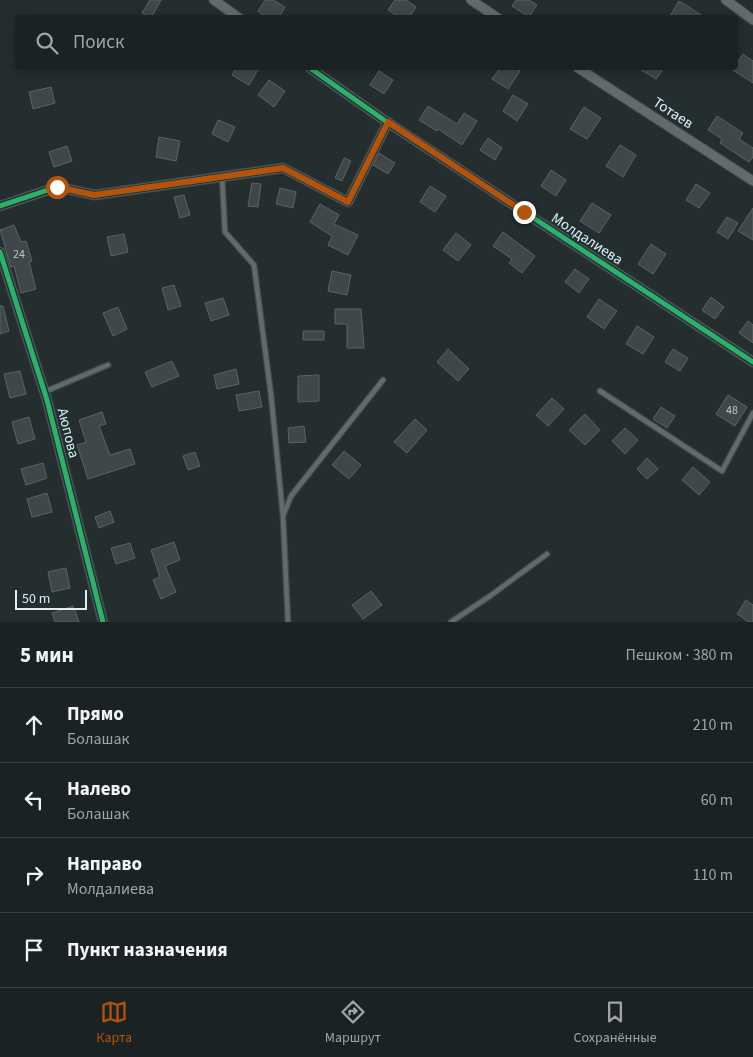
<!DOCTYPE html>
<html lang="ru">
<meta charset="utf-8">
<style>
body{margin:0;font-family:"Source Sans 3",sans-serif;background:#242a2b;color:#f1f3f6}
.scale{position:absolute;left:15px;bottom:12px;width:72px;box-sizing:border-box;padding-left:5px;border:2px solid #e2edef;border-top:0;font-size:14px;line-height:18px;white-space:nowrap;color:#e2edef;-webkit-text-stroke:4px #1f3134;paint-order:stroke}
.stop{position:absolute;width:15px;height:15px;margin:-11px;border:4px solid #b45309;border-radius:50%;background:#fff}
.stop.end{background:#b45309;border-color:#fff;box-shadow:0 1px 5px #0008}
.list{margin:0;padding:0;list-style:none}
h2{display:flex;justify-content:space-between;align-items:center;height:65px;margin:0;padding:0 20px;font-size:21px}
h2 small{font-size:16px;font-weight:400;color:#a0a4a6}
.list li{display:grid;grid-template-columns:32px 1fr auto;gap:15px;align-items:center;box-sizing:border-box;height:75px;padding:0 20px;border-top:1px solid #393f41}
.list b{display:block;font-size:19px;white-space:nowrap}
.list p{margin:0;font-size:16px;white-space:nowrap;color:#a0a4a6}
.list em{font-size:16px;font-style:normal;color:#a0a4a6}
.icon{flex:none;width:28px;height:28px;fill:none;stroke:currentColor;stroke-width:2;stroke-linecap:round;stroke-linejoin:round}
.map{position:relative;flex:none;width:753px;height:622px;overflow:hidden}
.search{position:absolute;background:#1b2223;box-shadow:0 2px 12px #0003;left:15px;right:15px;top:15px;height:55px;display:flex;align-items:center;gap:12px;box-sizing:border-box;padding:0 18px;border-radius:5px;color:#a0a4a6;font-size:19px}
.sheet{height:365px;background:#1b2223}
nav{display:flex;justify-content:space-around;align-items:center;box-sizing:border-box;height:70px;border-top:1px solid #393f41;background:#1b2223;font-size:14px;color:#a0a4a6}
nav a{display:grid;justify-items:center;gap:2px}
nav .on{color:#b45309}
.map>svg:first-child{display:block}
.building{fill:#3f4749;stroke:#5b6365}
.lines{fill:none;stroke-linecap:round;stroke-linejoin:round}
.service-casing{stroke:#40494a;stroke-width:7}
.minor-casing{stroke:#40494a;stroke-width:11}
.service{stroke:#636a6b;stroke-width:4.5}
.minor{stroke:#636a6b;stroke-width:9}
.cycleway-casing{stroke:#1f3134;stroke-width:8}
.cycleway{stroke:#2db169;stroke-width:5}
.route{stroke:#b45309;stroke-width:6}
.labels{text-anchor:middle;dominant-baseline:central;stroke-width:4;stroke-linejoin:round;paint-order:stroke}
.number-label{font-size:12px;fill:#b9c4c6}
.street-label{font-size:15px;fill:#e2edef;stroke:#1f3134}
</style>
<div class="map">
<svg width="753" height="622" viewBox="0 0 753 622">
<rect width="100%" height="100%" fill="#242e2f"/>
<path class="building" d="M 150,0 L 161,0 L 151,18 L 142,13 Z
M 265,0 L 273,0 L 285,7 L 279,18 L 267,18 L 258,11 Z
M 395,0 L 406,0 L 416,7 L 409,18 L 400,18 L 388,10 Z
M 516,0 L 529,0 L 537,5 L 529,17 L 512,6 Z
M 679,1 L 689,7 L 705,18 L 669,18 Z
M 743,54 L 753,61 L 753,83 L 733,70 Z
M 236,68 L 259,68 L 249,85 L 232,75 Z
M 500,68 L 514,68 L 520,71 L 508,89 L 492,79 Z
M 638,68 L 664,68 L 656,79 Z
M 379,71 L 393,80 L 384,94 L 370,85 Z
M 269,80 L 285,91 L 274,107 L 258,95 Z
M 51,87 L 55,103 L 33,109 L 29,92 Z
M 513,95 L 528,104 L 517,121 L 503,111 Z
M 428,106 L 457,124 L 464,113 L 477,121 L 462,145 L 438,129 L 437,131 L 419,120 Z
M 584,107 L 601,118 L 587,139 L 570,129 Z
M 717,116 L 743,133 L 739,139 L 753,148 L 753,157 L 749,162 L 720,143 L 722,139 L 708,130 Z
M 218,120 L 235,127 L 228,142 L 212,134 Z
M 159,137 L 180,141 L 176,161 L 156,157 Z
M 488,138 L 502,148 L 495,160 L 480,150 Z
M 620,145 L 636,155 L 623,177 L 606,166 Z
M 67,146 L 72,161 L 54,167 L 49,152 Z
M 379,153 L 395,163 L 388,174 L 373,165 Z
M 344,158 L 351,161 L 342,181 L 335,178 Z
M 551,170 L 566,180 L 556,196 L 541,186 Z
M 252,183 L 261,184 L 258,207 L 248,206 Z
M 696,184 L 710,193 L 699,208 L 686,200 Z
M 430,186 L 446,196 L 435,212 L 420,202 Z
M 280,188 L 296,192 L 293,208 L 276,204 Z
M 184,195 L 190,215 L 180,218 L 174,197 Z
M 592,203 L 611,215 L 599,233 L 580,221 Z
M 320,204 L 339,215 L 334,224 L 358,235 L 348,255 L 328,245 L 332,236 L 310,222 Z
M 753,208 L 753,240 L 738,231 Z
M 727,217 L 738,223 L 728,239 L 717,232 Z
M 14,225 L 21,242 L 26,241 L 32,261 L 29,262 L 36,289 L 21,293 L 14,266 L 11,267 L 0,230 Z
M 503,232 L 535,256 L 522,273 L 509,263 L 512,259 L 493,246 Z
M 456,233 L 471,245 L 458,261 L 443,250 Z
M 124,234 L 128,252 L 111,256 L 107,237 Z
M 651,244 L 666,254 L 653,274 L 638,264 Z
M 575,269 L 589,279 L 579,293 L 565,282 Z
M 332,271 L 351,275 L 347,295 L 328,291 Z
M 174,285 L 181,306 L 168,310 L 162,288 Z
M 711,297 L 724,307 L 715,319 L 702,310 Z
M 223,298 L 229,315 L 211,321 L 205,303 Z
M 599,299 L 617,311 L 604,329 L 587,317 Z
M 0,306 L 3,306 L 9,331 L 0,334 Z
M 118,307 L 127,329 L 113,336 L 103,313 Z
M 335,309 L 361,309 L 364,348 L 347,348 L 347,324 L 335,324 Z
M 748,321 L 753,325 L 753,343 L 739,333 Z
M 637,326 L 654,337 L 643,354 L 626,344 Z
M 303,331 L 324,331 L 324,340 L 303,340 Z
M 448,349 L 469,369 L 458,381 L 437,362 Z
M 673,349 L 688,358 L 680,371 L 665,362 Z
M 172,361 L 179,376 L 152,387 L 145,372 Z
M 236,369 L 239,384 L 217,389 L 214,375 Z
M 20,371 L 26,394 L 10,398 L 4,374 Z
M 319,375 L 319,401 L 298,402 L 298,376 Z
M 259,391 L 262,407 L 239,411 L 236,395 Z
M 728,395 L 747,407 L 735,426 L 716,414 Z
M 552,398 L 564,409 L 548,426 L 536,415 Z
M 661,407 L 675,416 L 667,428 L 653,419 Z
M 102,412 L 106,424 L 99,426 L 110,455 L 130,449 L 135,464 L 88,479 L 77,445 L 86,442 L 79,420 Z
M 585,414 L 600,430 L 585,445 L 569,430 Z
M 29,417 L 35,439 L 18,444 L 12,422 Z
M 415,419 L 427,430 L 407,453 L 394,442 Z
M 304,426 L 306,442 L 289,443 L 288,428 Z
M 625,428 L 638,440 L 625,454 L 612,441 Z
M 344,451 L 361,465 L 349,479 L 332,465 Z
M 195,452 L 200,466 L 188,470 L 183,456 Z
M 647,458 L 658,469 L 647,479 L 637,469 Z
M 43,463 L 47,478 L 26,485 L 21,469 Z
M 693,467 L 710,482 L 699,495 L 682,480 Z
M 47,493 L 52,512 L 32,517 L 27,499 Z
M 110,511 L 114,522 L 99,528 L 95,517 Z
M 174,542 L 180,560 L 165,566 L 176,592 L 161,599 L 153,580 L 160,577 L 151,550 Z
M 130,543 L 135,558 L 116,564 L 111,548 Z
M 66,568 L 70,588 L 52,592 L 48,572 Z
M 371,591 L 382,605 L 363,619 L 352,605 Z
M 746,600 L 753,605 L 753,622 L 749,622 L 737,614 Z
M 73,606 L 79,622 L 55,622 L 52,613 Z"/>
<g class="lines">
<defs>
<path id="service" d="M 222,177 L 225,232 L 254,265 L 271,395 L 283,516
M 600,391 L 722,471 L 753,413
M 44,392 L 108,365
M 288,622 L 283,516 L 291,496 L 383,380
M 451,622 L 490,596 L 547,554"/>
<path id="minor" d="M 214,0 L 239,18
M 471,0 L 498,18
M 726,0 L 753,20
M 310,68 L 384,120 L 753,362
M 578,68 L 753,181
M 0,206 L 57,187 L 95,195 L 283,168 L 348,202 L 388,122
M 0,252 L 47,400 L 103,622"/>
</defs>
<use href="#service" class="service-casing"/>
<use href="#minor" class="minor-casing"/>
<use href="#service" class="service"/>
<use href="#minor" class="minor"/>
<defs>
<path id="cycleway" d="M 310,68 L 384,120 L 753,362
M 0,206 L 57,187 L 95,195 L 283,168 L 348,202 L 388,122
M 0,252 L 47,400 L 103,622"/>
</defs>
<use href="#cycleway" class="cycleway-casing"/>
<use href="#cycleway" class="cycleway"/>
</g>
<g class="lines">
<path class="route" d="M 57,187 L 94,195 L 283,168 L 348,202 L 388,122 L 524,212"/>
</g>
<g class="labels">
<g class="number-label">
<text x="19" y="254">24</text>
<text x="732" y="410">48</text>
</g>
<g class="street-label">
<text transform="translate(673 113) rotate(33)">Тотаев</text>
<text transform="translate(587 239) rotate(33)">Молдалиева</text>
<text transform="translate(68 433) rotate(76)">Аюпова</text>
</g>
</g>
</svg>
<div class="scale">50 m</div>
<div class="stop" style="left:57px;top:187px"></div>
<div class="stop end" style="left:524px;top:212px"></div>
<div class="search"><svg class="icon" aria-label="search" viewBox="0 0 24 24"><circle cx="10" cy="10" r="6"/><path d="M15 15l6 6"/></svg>Поиск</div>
</div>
<section class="sheet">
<h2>5 мин<small>Пешком · 380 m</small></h2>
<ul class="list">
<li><svg class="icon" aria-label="ahead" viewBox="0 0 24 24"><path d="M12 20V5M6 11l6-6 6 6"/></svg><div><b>Прямо</b><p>Болашак</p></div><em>210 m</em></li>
<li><svg class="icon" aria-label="left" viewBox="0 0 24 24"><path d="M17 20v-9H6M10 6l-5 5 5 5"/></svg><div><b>Налево</b><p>Болашак</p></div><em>60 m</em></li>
<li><svg class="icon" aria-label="right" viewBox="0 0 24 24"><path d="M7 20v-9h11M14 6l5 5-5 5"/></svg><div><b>Направо</b><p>Молдалиева</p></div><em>110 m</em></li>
<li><svg class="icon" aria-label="arrive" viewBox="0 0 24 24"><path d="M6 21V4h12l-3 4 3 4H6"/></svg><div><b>Пункт назначения</b></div></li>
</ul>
</section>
<nav>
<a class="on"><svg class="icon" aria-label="map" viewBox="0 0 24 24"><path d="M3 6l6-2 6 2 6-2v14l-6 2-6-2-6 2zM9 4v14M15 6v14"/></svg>Карта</a>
<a><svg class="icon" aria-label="directions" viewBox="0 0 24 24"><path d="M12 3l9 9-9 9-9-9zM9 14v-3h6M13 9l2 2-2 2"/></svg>Маршрут</a>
<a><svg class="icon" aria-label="saved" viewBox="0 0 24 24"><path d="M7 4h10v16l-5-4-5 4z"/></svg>Сохранённые</a>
</nav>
